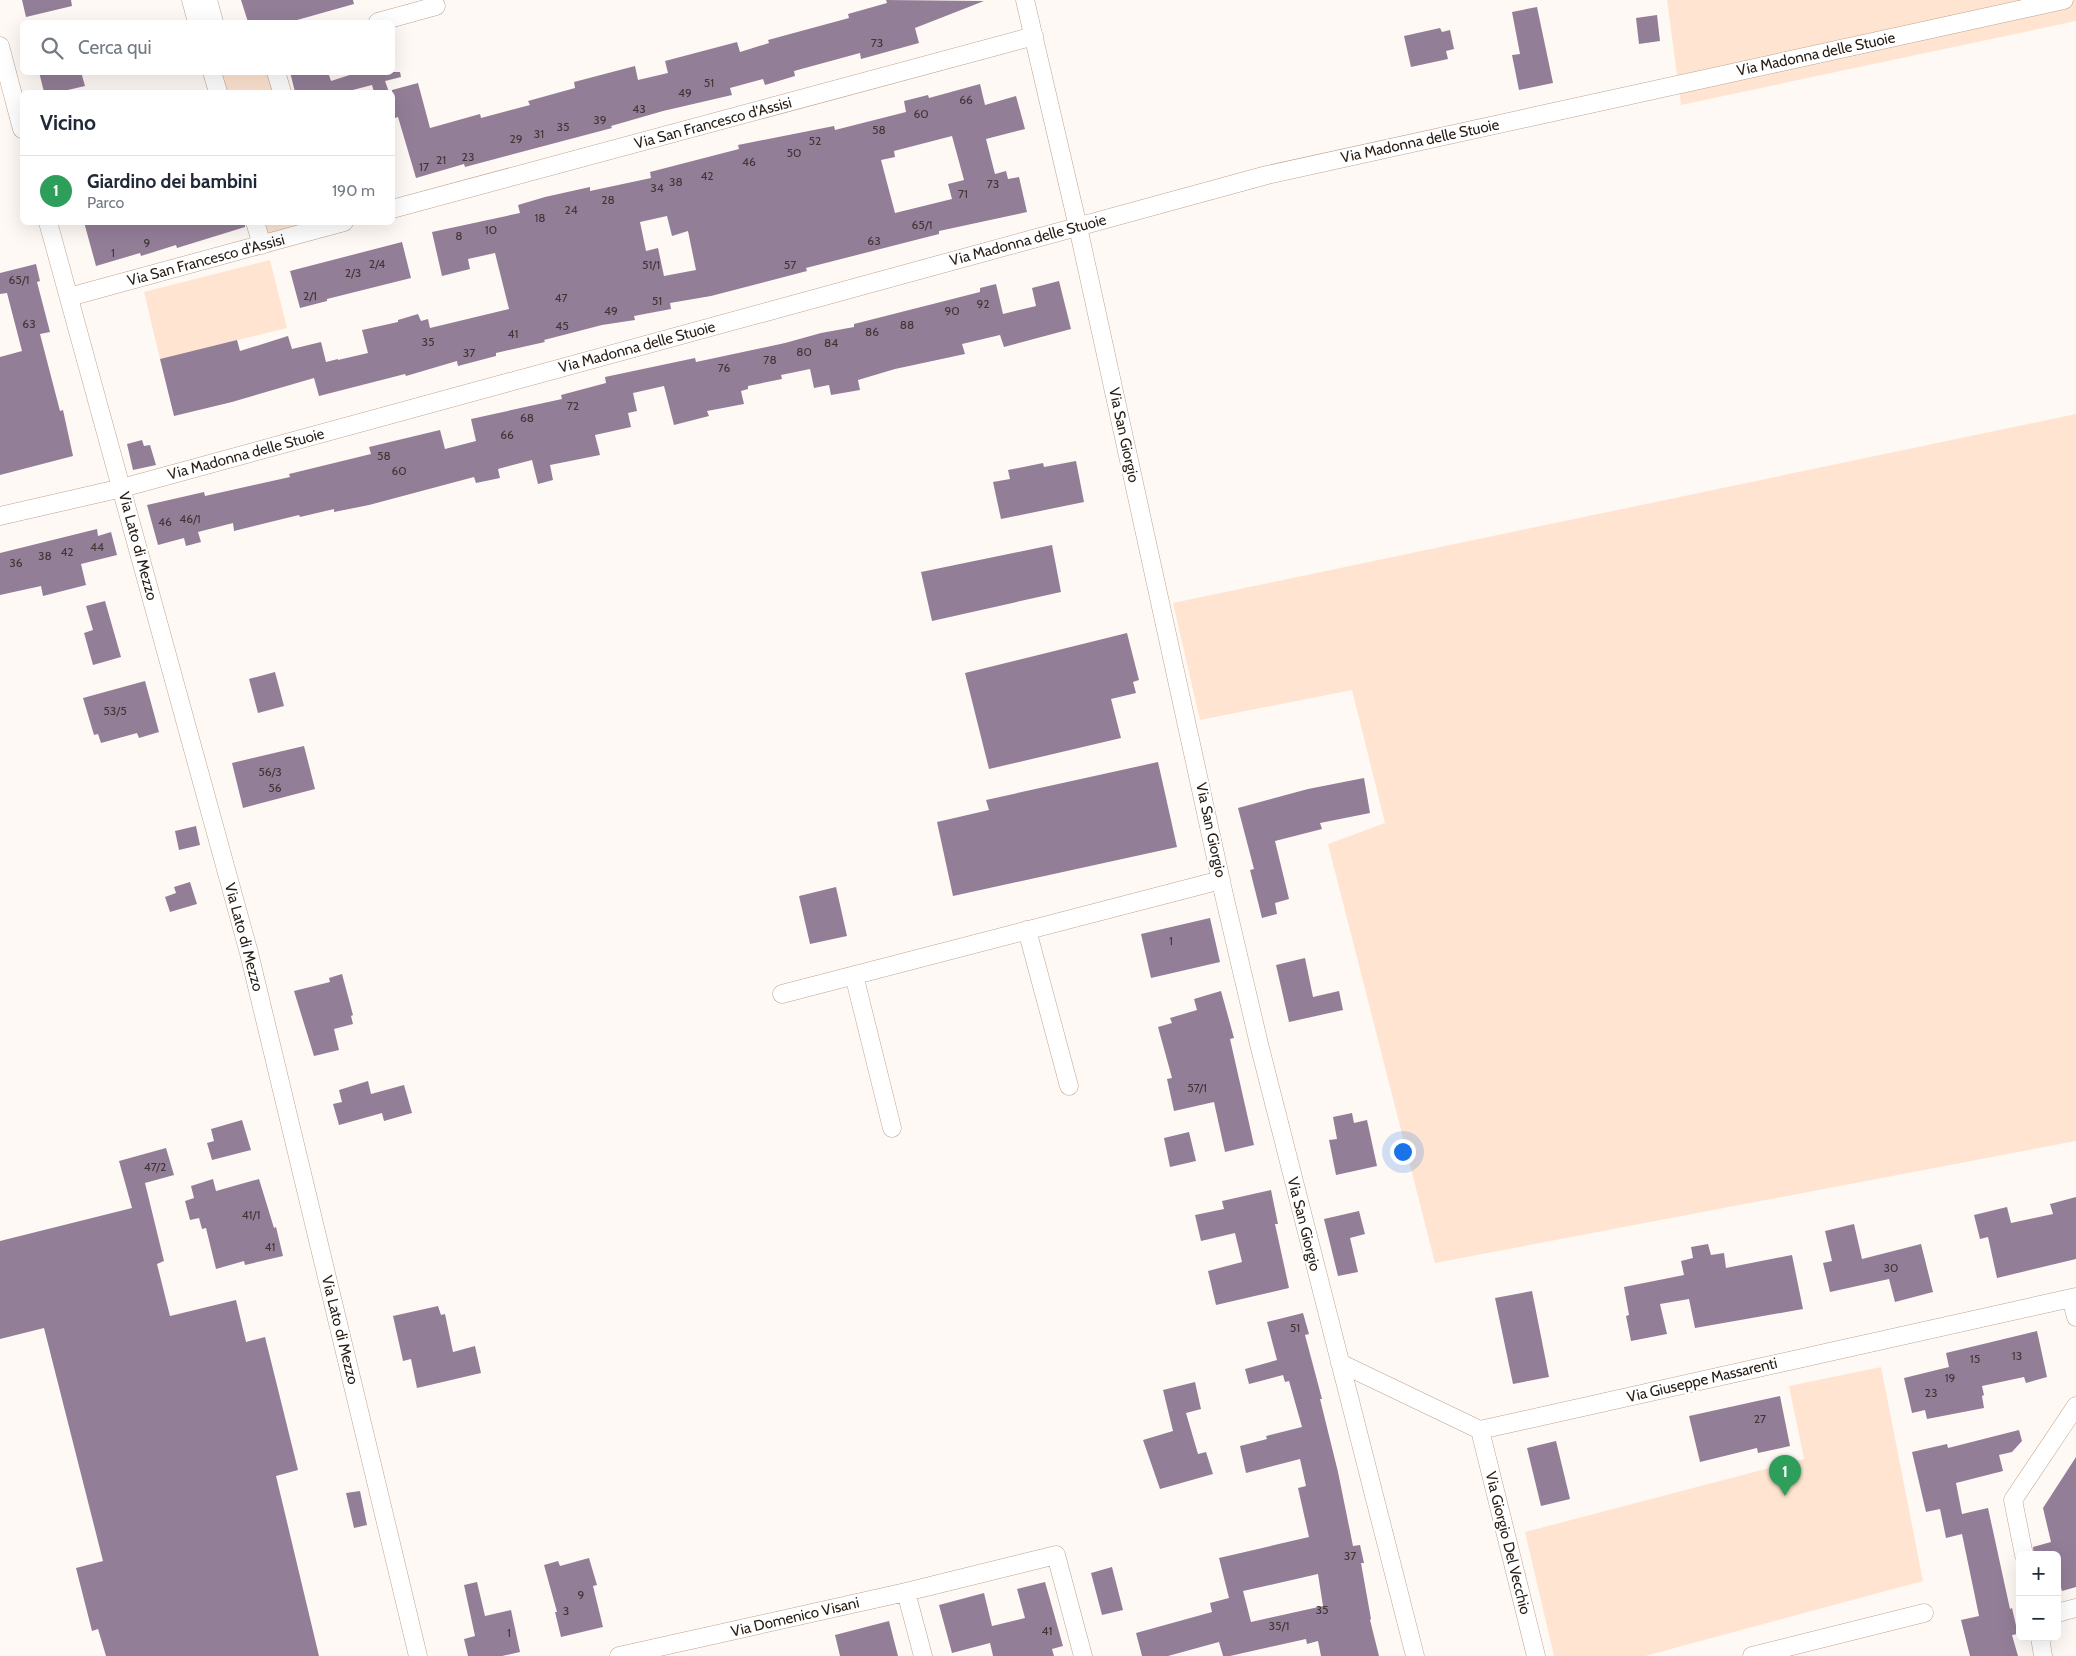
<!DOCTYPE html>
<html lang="it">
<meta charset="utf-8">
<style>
body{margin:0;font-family:Cabin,sans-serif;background:#f6f6f7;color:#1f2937}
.controls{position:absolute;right:15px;bottom:15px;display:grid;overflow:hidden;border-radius:8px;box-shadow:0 5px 20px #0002}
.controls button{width:45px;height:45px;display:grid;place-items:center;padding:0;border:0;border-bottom:1px solid #e0e1e3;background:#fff;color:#1f2937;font:25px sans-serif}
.you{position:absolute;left:1402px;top:1151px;width:18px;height:18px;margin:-12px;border:4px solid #fff;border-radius:50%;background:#1a73e8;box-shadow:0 0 0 8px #1a73e833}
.badge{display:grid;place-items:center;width:32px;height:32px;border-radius:50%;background:#111827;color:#fff;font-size:16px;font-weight:700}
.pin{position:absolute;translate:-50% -41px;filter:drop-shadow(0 1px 2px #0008)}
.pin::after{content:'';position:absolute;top:26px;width:18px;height:15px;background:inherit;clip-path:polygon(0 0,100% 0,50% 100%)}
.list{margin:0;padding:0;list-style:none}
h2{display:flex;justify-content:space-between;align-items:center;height:65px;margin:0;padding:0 20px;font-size:21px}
h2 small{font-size:16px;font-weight:400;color:#747a83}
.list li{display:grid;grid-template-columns:32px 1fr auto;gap:15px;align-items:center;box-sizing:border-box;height:70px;padding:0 20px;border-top:1px solid #e0e1e3}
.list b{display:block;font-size:19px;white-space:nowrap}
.list p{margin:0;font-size:16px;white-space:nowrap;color:#747a83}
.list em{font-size:16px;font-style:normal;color:#747a83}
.icon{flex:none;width:28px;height:28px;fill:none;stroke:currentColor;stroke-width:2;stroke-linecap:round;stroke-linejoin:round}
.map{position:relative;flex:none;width:2076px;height:1656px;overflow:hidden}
.search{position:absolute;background:#fff;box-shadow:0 5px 20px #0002;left:20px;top:20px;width:375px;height:55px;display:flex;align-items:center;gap:12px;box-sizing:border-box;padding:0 18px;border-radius:8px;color:#747a83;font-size:19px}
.panel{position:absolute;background:#fff;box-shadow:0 5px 20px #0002;left:20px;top:90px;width:375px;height:135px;border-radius:8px}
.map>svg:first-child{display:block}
.green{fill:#ffe4d1}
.building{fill:#937e97;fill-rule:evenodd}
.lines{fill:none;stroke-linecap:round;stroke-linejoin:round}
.street-casing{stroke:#bea38e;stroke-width:19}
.street{stroke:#fff;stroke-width:18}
.labels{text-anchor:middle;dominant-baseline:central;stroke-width:4.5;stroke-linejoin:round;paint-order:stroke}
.number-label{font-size:12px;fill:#423536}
.street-label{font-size:15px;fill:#271d15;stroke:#fff}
</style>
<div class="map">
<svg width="2076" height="1656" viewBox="0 0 2076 1656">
<rect width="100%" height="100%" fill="#fff9f5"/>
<path class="green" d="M 1667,0 L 2076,0 L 2076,21 L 1681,105 Z
M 212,73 L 276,73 L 282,92 L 218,92 Z
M 255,223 L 320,223 L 262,245 Z
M 270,260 L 287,328 L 160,359 L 144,292 Z
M 2076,414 L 2076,1141 L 1435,1263 L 1328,844 L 1385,823 L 1352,690 L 1200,720 L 1173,603 Z
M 1881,1367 L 1923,1581 L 1645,1656 L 1554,1656 L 1525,1532 L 1804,1459 L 1789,1386 Z"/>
<path class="building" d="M 22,0 L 71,0 L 72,6 L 26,17 Z
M 241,0 L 353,0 L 354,4 L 290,22 L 248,22 Z
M 886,0 L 984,1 L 915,28 L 919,43 L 861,59 L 860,53 L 794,71 L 795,76 L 765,85 L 763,79 L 730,88 L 732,95 L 663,111 L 611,126 L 612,128 L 465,167 L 464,164 L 416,178 L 398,117 L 392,119 L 392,90 L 418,83 L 430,128 L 480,114 L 481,118 L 530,105 L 528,101 L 575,88 L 574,82 L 635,66 L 638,80 L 668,73 L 665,61 L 737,42 L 740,52 L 769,43 L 768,40 L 849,18 L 848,14 L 887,3 Z
M 1537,7 L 1553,83 L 1519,90 L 1512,55 L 1520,54 L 1512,12 Z
M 1657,15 L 1660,41 L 1639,44 L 1636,18 Z
M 1440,28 L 1442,32 L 1450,30 L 1454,49 L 1446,51 L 1448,59 L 1411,67 L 1404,36 Z
M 39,72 L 81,72 L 85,86 L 59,92 L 44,92 Z
M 290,72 L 328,72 L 331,81 L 359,72 L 400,72 L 401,77 L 385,81 L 389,92 L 374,92 L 372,85 L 345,92 L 295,92 Z
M 980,84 L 985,105 L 1016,96 L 1025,129 L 986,139 L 995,174 L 1006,171 L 1008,179 L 1019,177 L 1027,212 L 939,231 L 939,234 L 806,268 L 807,271 L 711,296 L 670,303 L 671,309 L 634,316 L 635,320 L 602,325 L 544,340 L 545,342 L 496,353 L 496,356 L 458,366 L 457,361 L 406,376 L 405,374 L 319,396 L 314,378 L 232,402 L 174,416 L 160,359 L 237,340 L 240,351 L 288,336 L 292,349 L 321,342 L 326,362 L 338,359 L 338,360 L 368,353 L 362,330 L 398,322 L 398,320 L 418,314 L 421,321 L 428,319 L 430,328 L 509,309 L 495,253 L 468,259 L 470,269 L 442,276 L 432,232 L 520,213 L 518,205 L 545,197 L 590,187 L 590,191 L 651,178 L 650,172 L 739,149 L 738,145 L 834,126 L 835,130 L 906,112 L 904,101 L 928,95 L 929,98 ZM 952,136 L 964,180 L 948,184 L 952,199 L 895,213 L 881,160 L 895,157 L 894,151 ZM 667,216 L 672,236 L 688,231 L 696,270 L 664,276 L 658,248 L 646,251 L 640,222 Z
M 84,222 L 245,222 L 245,227 L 177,248 L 176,245 L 141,256 L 140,253 L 96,266 Z
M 402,242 L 411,278 L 327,299 L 327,301 L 300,308 L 290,271 Z
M 36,264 L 40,281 L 37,282 L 50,332 L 40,334 L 60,411 L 63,410 L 73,456 L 0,475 L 0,357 L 22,351 L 7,293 L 0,294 L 0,273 Z
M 1059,281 L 1071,329 L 1004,347 L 1000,335 L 962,344 L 965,354 L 895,369 L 858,380 L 860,390 L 831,395 L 829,385 L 814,388 L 810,369 L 781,375 L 782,379 L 748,386 L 748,389 L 741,391 L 744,404 L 707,411 L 709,416 L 674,425 L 664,386 L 633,393 L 637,411 L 628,413 L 631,427 L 595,435 L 600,455 L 550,465 L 553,480 L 538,484 L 532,460 L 498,469 L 500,478 L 476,483 L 474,477 L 369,505 L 334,512 L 334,509 L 300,517 L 299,515 L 234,531 L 233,523 L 198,532 L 201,542 L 186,546 L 184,538 L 158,545 L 147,505 L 204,492 L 205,496 L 290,477 L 289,474 L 371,454 L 369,447 L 440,430 L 445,449 L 476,441 L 471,419 L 562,399 L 561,395 L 606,383 L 605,377 L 695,358 L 696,362 L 785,343 L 821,333 L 854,327 L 854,324 L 980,292 L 980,288 L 996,284 L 1003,314 L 1036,306 L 1032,288 Z
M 142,440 L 144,446 L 150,445 L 156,465 L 133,470 L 127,444 Z
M 1076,461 L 1084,502 L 1001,519 L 993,482 L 1010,479 L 1008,470 L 1043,463 L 1044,467 Z
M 97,529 L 98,536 L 111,532 L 117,555 L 81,564 L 86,585 L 43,596 L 41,586 L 0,595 L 0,553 Z
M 1052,545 L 1061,592 L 932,621 L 921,572 Z
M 105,601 L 121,657 L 93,665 L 84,633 L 93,630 L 86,606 Z
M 1127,633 L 1139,680 L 1133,682 L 1136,693 L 1111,699 L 1121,738 L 989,769 L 965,673 Z
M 275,672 L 284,706 L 258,713 L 249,679 Z
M 145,681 L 159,732 L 139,738 L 137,733 L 101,743 L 98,734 L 94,735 L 83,698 Z
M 304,746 L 315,789 L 243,808 L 232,763 Z
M 1158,762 L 1177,847 L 953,896 L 937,822 L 989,810 L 986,800 Z
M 1364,778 L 1370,813 L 1320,823 L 1322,829 L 1275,841 L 1289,899 L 1275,903 L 1277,914 L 1262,918 L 1250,870 L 1254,869 L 1238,808 L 1308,789 Z
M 196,826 L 200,845 L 179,850 L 175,831 Z
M 190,882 L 197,904 L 170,912 L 165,897 L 176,893 L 174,887 Z
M 836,887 L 847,936 L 810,944 L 799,896 Z
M 1210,918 L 1220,962 L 1151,978 L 1141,934 Z
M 1305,958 L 1313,997 L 1339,991 L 1343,1010 L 1289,1022 L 1276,965 Z
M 342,974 L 353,1015 L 351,1016 L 353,1024 L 334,1029 L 339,1050 L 314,1056 L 294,991 L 330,982 L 329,978 Z
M 1221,991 L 1234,1038 L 1230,1039 L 1254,1145 L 1225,1152 L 1214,1102 L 1174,1111 L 1167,1079 L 1172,1078 L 1158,1027 L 1172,1023 L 1170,1018 L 1197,1010 L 1194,999 Z
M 368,1081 L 371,1094 L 404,1085 L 412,1113 L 384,1121 L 382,1113 L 339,1125 L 333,1104 L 342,1102 L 339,1090 Z
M 1352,1113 L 1354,1123 L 1367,1120 L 1377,1166 L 1336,1175 L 1329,1140 L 1337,1139 L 1333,1117 Z
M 242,1120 L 251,1150 L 212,1160 L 207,1143 L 214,1141 L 211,1129 Z
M 1189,1132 L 1196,1161 L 1170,1167 L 1164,1138 Z
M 166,1148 L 174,1175 L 145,1183 L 164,1261 L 157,1264 L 170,1316 L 236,1300 L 246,1342 L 265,1337 L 298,1470 L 276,1476 L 319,1656 L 106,1656 L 98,1629 L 92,1631 L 76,1568 L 103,1561 L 44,1328 L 0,1339 L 0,1241 L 132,1208 L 119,1161 Z
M 213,1179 L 216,1191 L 259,1179 L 274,1228 L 276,1227 L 283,1256 L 245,1265 L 244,1261 L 216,1269 L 206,1228 L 202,1229 L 199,1218 L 190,1220 L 185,1201 L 194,1198 L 191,1186 Z
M 1271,1190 L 1278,1224 L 1275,1224 L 1289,1288 L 1216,1305 L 1208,1271 L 1242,1262 L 1235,1233 L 1201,1241 L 1195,1215 L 1224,1209 L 1222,1201 Z
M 2076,1197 L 2076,1259 L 1997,1278 L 1988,1237 L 1980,1239 L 1974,1215 L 2007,1207 L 2011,1223 L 2053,1214 L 2050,1204 Z
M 1359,1211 L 1365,1234 L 1350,1238 L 1358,1272 L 1338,1276 L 1324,1219 Z
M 1854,1224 L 1862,1259 L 1921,1244 L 1933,1292 L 1895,1302 L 1889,1279 L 1830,1292 L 1823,1263 L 1832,1261 L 1825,1231 Z
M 1708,1244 L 1711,1255 L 1724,1253 L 1726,1268 L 1792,1255 L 1803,1309 L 1695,1328 L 1689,1299 L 1660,1304 L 1667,1334 L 1631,1341 L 1626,1316 L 1629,1315 L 1624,1287 L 1684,1275 L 1681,1261 L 1693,1258 L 1691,1247 Z
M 1532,1291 L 1549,1377 L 1513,1384 L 1495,1298 Z
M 438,1306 L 441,1315 L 445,1314 L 453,1352 L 475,1346 L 481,1373 L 417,1388 L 411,1359 L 403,1361 L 393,1316 Z
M 1303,1313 L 1309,1334 L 1305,1335 L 1322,1399 L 1320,1399 L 1338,1472 L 1353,1546 L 1360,1545 L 1364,1563 L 1361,1563 L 1371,1619 L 1370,1620 L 1379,1656 L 1321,1656 L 1318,1641 L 1307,1644 L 1306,1639 L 1230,1656 L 1223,1656 L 1219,1642 L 1168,1656 L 1142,1656 L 1136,1633 L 1212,1612 L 1210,1603 L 1229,1598 L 1219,1558 L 1309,1537 L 1298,1488 L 1306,1486 L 1300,1459 L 1246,1473 L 1240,1446 L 1267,1439 L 1266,1436 L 1302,1427 L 1289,1381 L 1285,1382 L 1283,1375 L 1249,1384 L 1245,1369 L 1277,1360 L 1267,1322 ZM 1318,1574 L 1323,1606 L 1251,1622 L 1243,1591 Z
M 2037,1331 L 2047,1377 L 2026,1383 L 2024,1377 L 1982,1386 L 1984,1395 L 1982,1396 L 1984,1408 L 1927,1419 L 1925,1410 L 1912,1413 L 1904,1378 L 1949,1367 L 1946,1353 Z
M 1195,1382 L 1201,1409 L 1186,1413 L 1198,1454 L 1206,1452 L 1213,1474 L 1160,1489 L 1143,1440 L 1173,1431 L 1163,1390 Z
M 1780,1396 L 1790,1446 L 1758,1453 L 1757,1448 L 1700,1462 L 1689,1416 Z
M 2019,1430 L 2022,1441 L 2012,1452 L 1999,1455 L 2003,1471 L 1956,1483 L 1962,1514 L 1988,1508 L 2010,1609 L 2012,1608 L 2018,1634 L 2012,1635 L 2018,1656 L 1970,1656 L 1961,1620 L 1979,1616 L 1962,1534 L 1946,1538 L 1940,1509 L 1926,1512 L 1912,1452 L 1947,1444 L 1948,1448 Z
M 1556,1441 L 1570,1499 L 1541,1506 L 1527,1448 Z
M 2076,1457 L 2076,1587 L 2062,1591 L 2057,1574 L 2057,1555 L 2034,1555 L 2033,1547 L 2051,1542 L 2043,1508 Z
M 360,1491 L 367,1525 L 354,1528 L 346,1493 Z
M 589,1558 L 597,1585 L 593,1586 L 603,1627 L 561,1637 L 555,1612 L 557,1612 L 544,1565 L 558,1561 L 560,1566 Z
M 1112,1567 L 1123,1610 L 1102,1615 L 1091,1573 Z
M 477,1582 L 485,1616 L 511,1610 L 520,1652 L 502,1656 L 468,1656 L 464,1639 L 475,1636 L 464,1585 Z
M 1045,1582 L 1063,1646 L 1052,1649 L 1054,1656 L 993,1656 L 990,1643 L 952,1653 L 939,1605 L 984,1593 L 992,1626 L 1025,1618 L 1017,1589 Z
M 889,1621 L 898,1656 L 840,1656 L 835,1635 Z"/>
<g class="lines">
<defs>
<path id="street" d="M 191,0 L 197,22
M 208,0 L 214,22
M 1025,0 L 1078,227 L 1224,895 L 1259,1044 L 1415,1656
M 378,22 L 436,6
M 0,46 L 22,129
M 212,72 L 218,92
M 276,72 L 282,92
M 392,209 L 1034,36
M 48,222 L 249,953 L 418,1656
M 255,222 L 262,245
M 69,297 L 344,222
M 0,516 L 122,488 L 1267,175 L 2064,0
M 1027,930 L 1069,1086
M 854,975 L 892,1128
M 782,994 L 1221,880
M 2071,1298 L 2076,1317
M 1340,1363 L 1480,1430 L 2076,1297
M 1480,1430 L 1536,1656
M 2024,1555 L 2013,1500 L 2076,1406
M 906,1592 L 1056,1555 L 1083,1656
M 2057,1613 L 2076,1608
M 2040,1637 L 2043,1656
M 619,1656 L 906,1592 L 923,1656
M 1752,1656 L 1924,1613"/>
</defs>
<use href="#street" class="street-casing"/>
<use href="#street" class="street"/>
</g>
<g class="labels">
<g class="number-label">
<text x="877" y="42">73</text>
<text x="709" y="82">51</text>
<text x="685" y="92">49</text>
<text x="966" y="99">66</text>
<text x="639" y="108">43</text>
<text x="921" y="113">60</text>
<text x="600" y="119">39</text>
<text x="563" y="126">35</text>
<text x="879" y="129">58</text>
<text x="539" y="133">31</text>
<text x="516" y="138">29</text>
<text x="815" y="140">52</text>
<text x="794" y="152">50</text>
<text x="468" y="156">23</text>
<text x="441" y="159">21</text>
<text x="749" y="161">46</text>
<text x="424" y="166">17</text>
<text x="707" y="175">42</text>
<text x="676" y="181">38</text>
<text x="993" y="183">73</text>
<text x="657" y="187">34</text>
<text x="963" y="193">71</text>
<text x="608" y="199">28</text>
<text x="571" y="209">24</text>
<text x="540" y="217">18</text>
<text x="922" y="224">65/1</text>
<text x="491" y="229">10</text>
<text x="459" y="235">8</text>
<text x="874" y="240">63</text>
<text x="147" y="242">9</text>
<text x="113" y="252">1</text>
<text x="377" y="263">2/4</text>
<text x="651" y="264">51/1</text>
<text x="790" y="264">57</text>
<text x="353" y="272">2/3</text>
<text x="19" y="279">65/1</text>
<text x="310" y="295">2/1</text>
<text x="561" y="297">47</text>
<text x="657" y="300">51</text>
<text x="983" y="303">92</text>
<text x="611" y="310">49</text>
<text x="952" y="310">90</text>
<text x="29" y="323">63</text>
<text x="907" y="324">88</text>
<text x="562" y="325">45</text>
<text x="872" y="331">86</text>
<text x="513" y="333">41</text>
<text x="428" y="341">35</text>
<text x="831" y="342">84</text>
<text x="804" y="351">80</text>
<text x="469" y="352">37</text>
<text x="770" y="359">78</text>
<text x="724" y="367">76</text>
<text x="573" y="405">72</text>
<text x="527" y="417">68</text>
<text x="507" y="434">66</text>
<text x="384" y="455">58</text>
<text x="399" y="470">60</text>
<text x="190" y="518">46/1</text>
<text x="165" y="521">46</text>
<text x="97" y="546">44</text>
<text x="67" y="551">42</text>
<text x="45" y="555">38</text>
<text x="16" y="562">36</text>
<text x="115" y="710">53/5</text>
<text x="270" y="771">56/3</text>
<text x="275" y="787">56</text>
<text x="1171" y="940">1</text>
<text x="1197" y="1087">57/1</text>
<text x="155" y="1166">47/2</text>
<text x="251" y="1214">41/1</text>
<text x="270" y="1246">41</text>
<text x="1891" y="1267">30</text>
<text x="1295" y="1327">51</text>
<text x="2017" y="1355">13</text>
<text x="1975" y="1358">15</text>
<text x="1950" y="1377">19</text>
<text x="1931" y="1392">23</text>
<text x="1760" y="1418">27</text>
<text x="1350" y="1555">37</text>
<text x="581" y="1594">9</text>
<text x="1322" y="1609">35</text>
<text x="566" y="1610">3</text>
<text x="1279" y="1625">35/1</text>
<text x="1047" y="1630">41</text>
<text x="509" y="1632">1</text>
</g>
<g class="street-label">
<text transform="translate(1816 54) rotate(-12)">Via Madonna delle Stuoie</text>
<text transform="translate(713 123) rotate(-15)">Via San Francesco d'Assisi</text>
<text transform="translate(1420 141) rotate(-12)">Via Madonna delle Stuoie</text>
<text transform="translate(1028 240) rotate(-15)">Via Madonna delle Stuoie</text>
<text transform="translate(206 260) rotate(-15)">Via San Francesco d'Assisi</text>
<text transform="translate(637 347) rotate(-15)">Via Madonna delle Stuoie</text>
<text transform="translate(1124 435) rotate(78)">Via San Giorgio</text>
<text transform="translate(246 454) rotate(-15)">Via Madonna delle Stuoie</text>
<text transform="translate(138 546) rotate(75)">Via Lato di Mezzo</text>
<text transform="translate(1211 830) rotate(78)">Via San Giorgio</text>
<text transform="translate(244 937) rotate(75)">Via Lato di Mezzo</text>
<text transform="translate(1304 1224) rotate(76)">Via San Giorgio</text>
<text transform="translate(340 1330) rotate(76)">Via Lato di Mezzo</text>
<text transform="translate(1702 1380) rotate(-13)">Via Giuseppe Massarenti</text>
<text transform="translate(1508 1543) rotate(76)">Via Giorgio Del Vecchio</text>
<text transform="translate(795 1617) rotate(-13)">Via Domenico Visani</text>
</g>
</g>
</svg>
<div class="controls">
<button>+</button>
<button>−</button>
</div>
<div class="you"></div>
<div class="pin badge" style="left:1785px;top:1496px;background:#2e9e5b">1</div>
<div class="search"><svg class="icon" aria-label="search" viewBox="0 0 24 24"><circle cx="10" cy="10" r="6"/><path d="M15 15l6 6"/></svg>Cerca qui</div>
<section class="panel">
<h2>Vicino<small></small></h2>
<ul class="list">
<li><span class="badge" style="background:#2e9e5b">1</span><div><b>Giardino dei bambini</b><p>Parco</p></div><em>190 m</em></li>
</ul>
</section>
</div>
